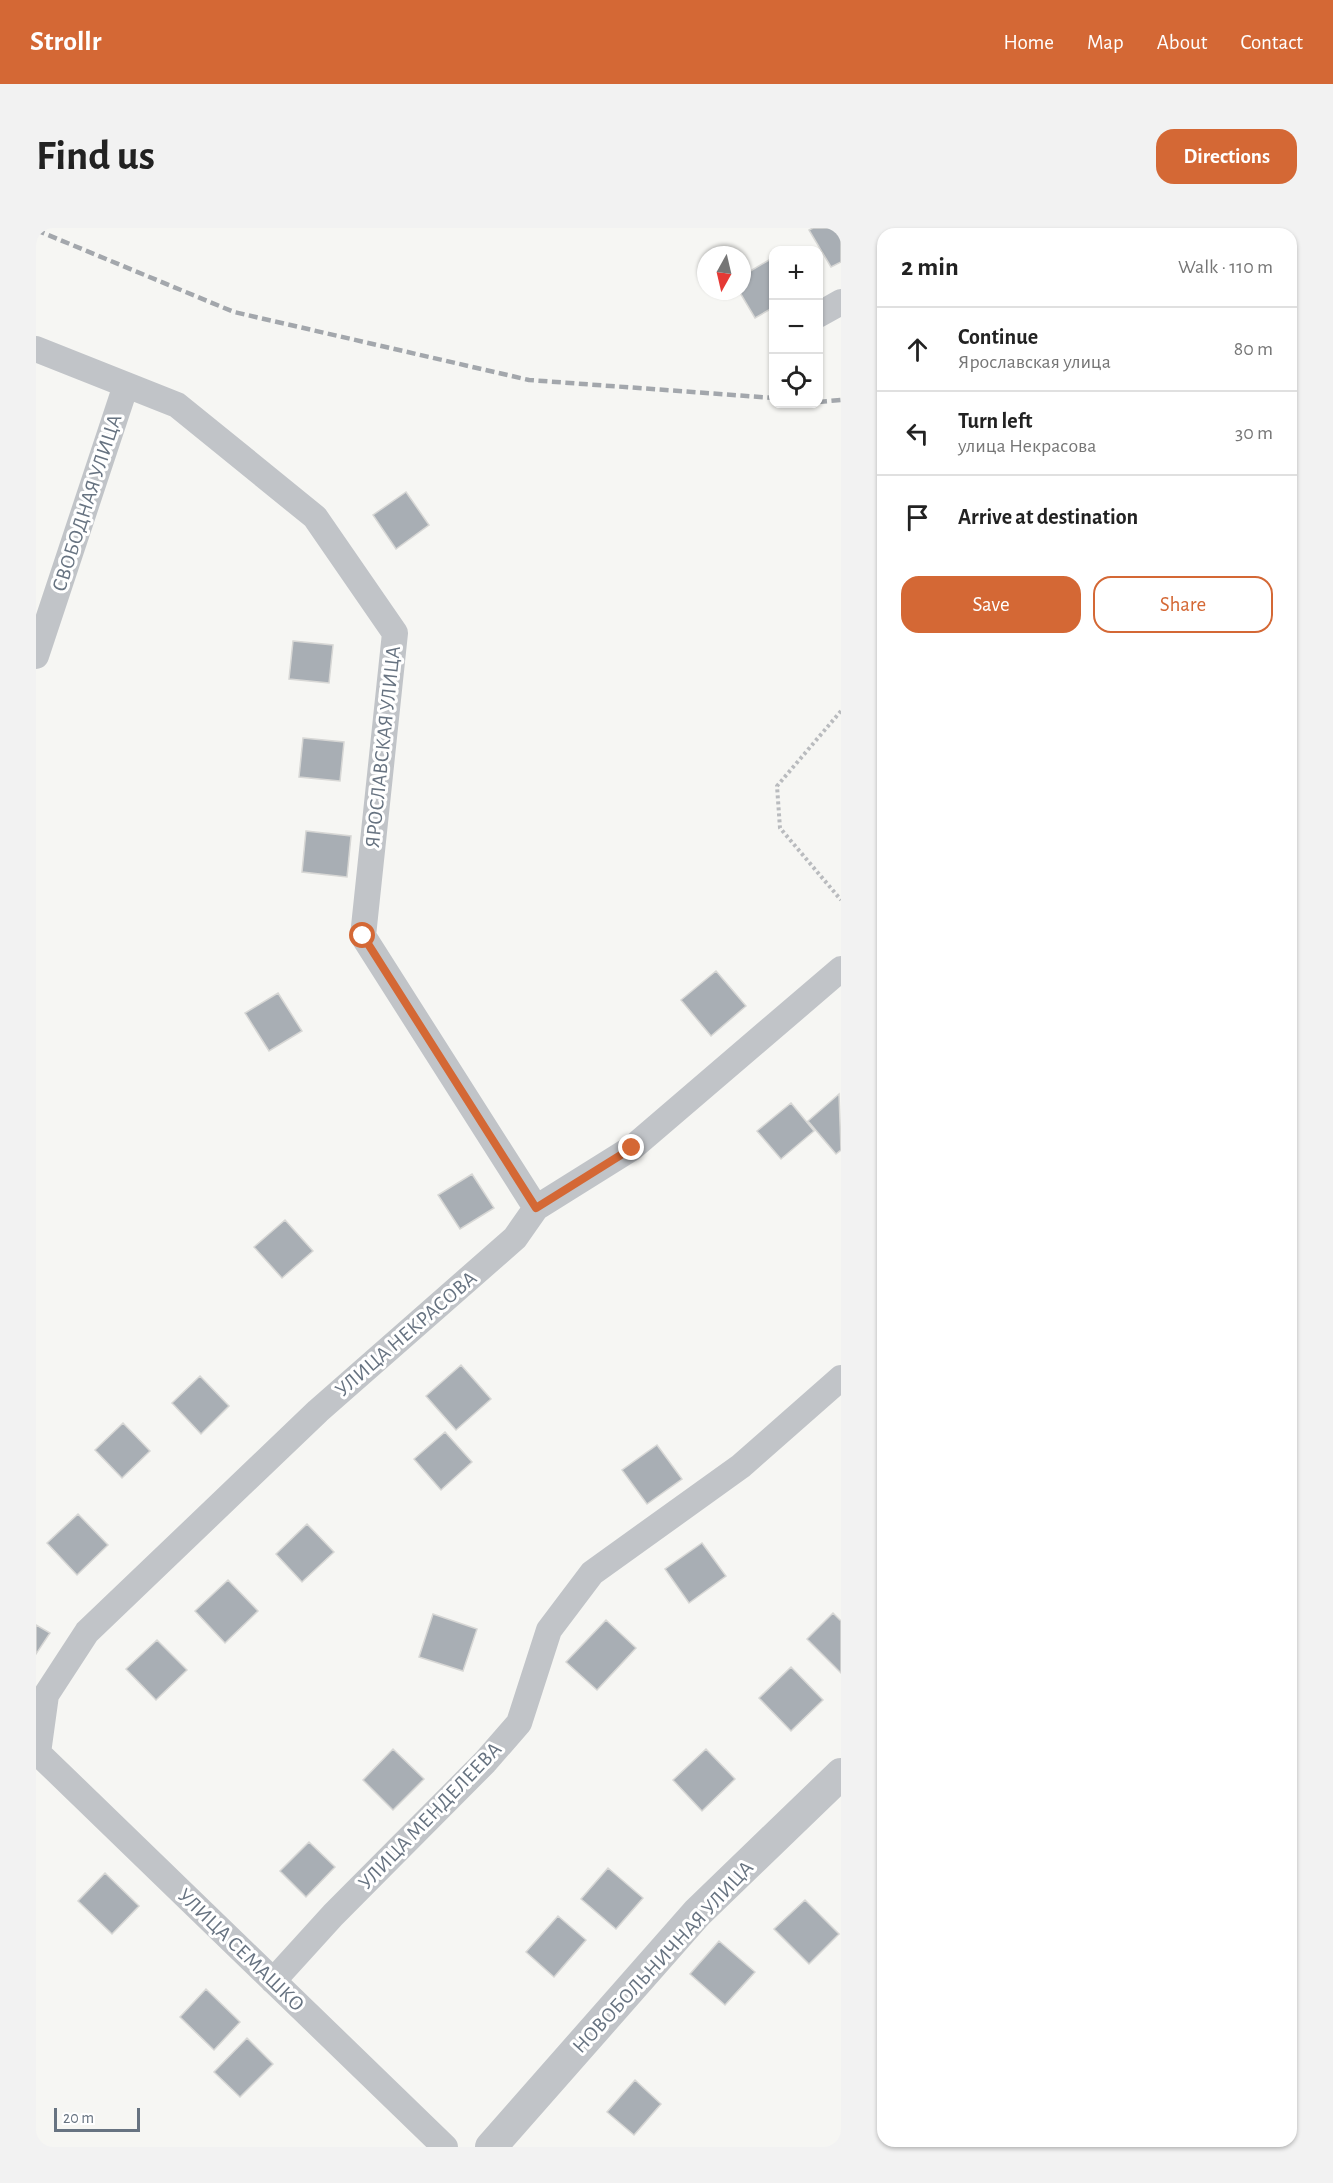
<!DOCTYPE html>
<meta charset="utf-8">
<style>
body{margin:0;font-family:"Alegreya Sans",sans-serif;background:#f2f2f2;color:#222}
.controls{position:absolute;right:18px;top:18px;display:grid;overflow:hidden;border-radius:12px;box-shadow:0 2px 4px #0004}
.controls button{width:54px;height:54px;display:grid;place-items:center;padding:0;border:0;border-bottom:2px solid #e0e0e0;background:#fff;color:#222;font:30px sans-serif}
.compass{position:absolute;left:661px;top:18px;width:54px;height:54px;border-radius:50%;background:#fff;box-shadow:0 2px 4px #0004;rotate:188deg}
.scale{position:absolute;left:18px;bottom:15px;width:86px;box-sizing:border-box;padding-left:6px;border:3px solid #677381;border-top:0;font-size:16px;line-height:21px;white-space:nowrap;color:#677381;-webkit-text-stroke:4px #fff;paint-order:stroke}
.stop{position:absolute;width:18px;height:18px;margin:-14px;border:4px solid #d46835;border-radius:50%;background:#fff}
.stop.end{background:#d46835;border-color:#fff;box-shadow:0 2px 6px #0008}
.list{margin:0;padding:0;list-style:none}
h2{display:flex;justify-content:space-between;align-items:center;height:78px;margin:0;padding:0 24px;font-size:26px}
h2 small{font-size:20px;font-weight:400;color:#767676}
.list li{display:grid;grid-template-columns:39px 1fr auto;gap:18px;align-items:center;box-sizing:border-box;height:84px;padding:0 24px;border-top:2px solid #e0e0e0}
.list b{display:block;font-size:22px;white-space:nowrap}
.list p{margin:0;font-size:20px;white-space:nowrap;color:#767676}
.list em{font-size:20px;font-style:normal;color:#767676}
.actions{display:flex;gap:12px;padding:18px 24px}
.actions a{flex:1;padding:14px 0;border:2px solid #d46835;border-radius:18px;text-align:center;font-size:21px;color:#d46835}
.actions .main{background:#d46835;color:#fff}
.icon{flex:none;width:33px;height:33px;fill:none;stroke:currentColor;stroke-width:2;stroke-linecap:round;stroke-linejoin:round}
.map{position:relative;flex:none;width:805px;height:1919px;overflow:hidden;border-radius:18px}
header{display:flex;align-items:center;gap:36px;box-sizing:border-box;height:84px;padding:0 30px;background:#d46835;color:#fff}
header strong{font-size:28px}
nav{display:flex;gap:33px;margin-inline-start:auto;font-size:21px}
.intro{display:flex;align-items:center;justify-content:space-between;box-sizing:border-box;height:144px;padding:0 36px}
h1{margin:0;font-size:42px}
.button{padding:15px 27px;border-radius:18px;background:#d46835;color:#fff;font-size:21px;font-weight:700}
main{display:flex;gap:36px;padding:0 36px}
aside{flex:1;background:#fff;border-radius:18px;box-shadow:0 2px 4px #0004}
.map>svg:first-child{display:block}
.building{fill:#a8aeb4;stroke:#d7d7d5;stroke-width:1.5}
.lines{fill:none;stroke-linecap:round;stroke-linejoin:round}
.path{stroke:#b9bbbe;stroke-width:4;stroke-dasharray:3 3;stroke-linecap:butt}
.minor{stroke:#c1c4c8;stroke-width:26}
.tertiary{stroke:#c1c4c8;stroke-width:32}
.rail{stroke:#a3a7ac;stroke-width:4.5;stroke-dasharray:9 4.5;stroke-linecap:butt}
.route{stroke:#d46835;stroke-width:8}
.labels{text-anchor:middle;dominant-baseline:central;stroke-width:6;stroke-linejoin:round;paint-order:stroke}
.street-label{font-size:21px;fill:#677381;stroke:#fff}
</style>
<header>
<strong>Strollr</strong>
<nav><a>Home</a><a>Map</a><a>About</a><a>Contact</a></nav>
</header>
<div class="intro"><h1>Find us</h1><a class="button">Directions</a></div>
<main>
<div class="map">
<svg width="805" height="1919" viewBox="0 0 805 1919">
<rect width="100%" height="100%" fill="#f6f6f3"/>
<path class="building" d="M 777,0 L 805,0 L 805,34 L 795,39 L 773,2 Z
M 733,32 L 738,39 L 738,79 L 719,90 L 703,63 L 706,63 L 706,48 Z
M 370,264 L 393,297 L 360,321 L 337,287 Z
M 257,413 L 297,417 L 293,455 L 253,451 Z
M 267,510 L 308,514 L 304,553 L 263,549 Z
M 270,603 L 315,608 L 311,649 L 266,644 Z
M 680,743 L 710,778 L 675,808 L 645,772 Z
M 242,765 L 266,803 L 233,823 L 209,785 Z
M 803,866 L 805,922 L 800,926 L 772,893 Z
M 755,875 L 778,903 L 745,931 L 721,903 Z
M 436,946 L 458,980 L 424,1001 L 402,967 Z
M 249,992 L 277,1023 L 246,1050 L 218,1019 Z
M 425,1137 L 455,1171 L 420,1202 L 390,1168 Z
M 164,1148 L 193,1178 L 165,1206 L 136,1175 Z
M 87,1195 L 114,1223 L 86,1250 L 59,1222 Z
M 409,1204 L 436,1234 L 405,1262 L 378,1231 Z
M 621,1217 L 646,1251 L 611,1276 L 586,1242 Z
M 42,1286 L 72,1317 L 41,1347 L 11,1315 Z
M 271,1296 L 298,1324 L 266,1354 L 240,1326 Z
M 666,1315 L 690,1348 L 653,1375 L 629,1341 Z
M 192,1352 L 222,1383 L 189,1415 L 159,1383 Z
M 797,1385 L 805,1393 L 805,1445 L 771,1411 Z
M 397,1386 L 441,1401 L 427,1443 L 383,1429 Z
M 570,1392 L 600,1420 L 561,1462 L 530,1434 Z
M 0,1397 L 14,1405 L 0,1426 Z
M 121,1412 L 151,1442 L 120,1472 L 90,1441 Z
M 755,1439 L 787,1472 L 755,1503 L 723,1470 Z
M 357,1521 L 388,1551 L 357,1582 L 327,1552 Z
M 670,1521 L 699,1551 L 666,1583 L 637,1552 Z
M 273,1614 L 299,1639 L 270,1669 L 244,1643 Z
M 572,1640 L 607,1670 L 580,1701 L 545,1671 Z
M 69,1645 L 103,1678 L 76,1706 L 42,1673 Z
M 769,1672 L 803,1706 L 773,1736 L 738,1701 Z
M 522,1688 L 550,1712 L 518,1749 L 490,1724 Z
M 683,1713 L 719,1744 L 689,1777 L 654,1746 Z
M 170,1761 L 204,1794 L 178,1822 L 144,1789 Z
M 211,1810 L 237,1836 L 204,1869 L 178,1844 Z
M 599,1852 L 625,1876 L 598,1907 L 571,1884 Z"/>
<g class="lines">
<path class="path" d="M 805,483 L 741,558 L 744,600 L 805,672"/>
<path class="minor" d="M 782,87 L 805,74
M 0,121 L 141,177 L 279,289 L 359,405 L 327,708 L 500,980
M 0,428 L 90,157
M 237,1753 L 297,1687 L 449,1534 L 483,1495 L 513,1402 L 556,1345 L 705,1238 L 805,1150
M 409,1919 L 2,1525 L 10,1467 L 51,1404 L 282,1183 L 479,1010 L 500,980 L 596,920 L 805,741"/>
<path class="tertiary" d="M 455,1919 L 661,1685 L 805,1546"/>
<path class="rail" d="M 0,2 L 198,84 L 493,152 L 738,170
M 782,174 L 805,172"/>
</g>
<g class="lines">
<path class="route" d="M 327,708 L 500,980 L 596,920"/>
</g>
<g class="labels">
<g class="street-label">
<text transform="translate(51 275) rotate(-72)">СВОБОДНАЯ УЛИЦА</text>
<text transform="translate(347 519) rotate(-84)">ЯРОСЛАВСКАЯ УЛИЦА</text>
<text transform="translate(370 1106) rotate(-41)">УЛИЦА НЕКРАСОВА</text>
<text transform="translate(394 1588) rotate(-46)">УЛИЦА МЕНДЕЛЕЕВА</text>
<text transform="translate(205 1722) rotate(44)">УЛИЦА СЕМАШКО</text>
<text transform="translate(627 1729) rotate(-47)">НОВОБОЛЬНИЧНАЯ УЛИЦА</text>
</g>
</g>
</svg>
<div class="controls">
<button>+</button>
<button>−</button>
<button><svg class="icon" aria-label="locate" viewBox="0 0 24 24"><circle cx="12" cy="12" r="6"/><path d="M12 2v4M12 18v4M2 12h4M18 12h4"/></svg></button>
</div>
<svg class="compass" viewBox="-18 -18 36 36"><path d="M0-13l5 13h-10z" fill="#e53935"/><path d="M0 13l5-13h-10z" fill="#767676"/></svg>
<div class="scale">20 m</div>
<div class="stop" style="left:327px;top:708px"></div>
<div class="stop end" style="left:596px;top:920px"></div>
</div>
<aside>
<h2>2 min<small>Walk · 110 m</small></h2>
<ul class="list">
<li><svg class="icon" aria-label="ahead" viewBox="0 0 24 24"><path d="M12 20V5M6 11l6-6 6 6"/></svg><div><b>Continue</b><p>Ярославская улица</p></div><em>80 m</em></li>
<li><svg class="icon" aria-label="left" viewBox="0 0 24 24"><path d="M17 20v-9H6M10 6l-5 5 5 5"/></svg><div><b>Turn left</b><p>улица Некрасова</p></div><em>30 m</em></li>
<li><svg class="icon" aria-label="arrive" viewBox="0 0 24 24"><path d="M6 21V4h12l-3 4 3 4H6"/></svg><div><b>Arrive at destination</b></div></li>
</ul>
<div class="actions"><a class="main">Save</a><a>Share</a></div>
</aside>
</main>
